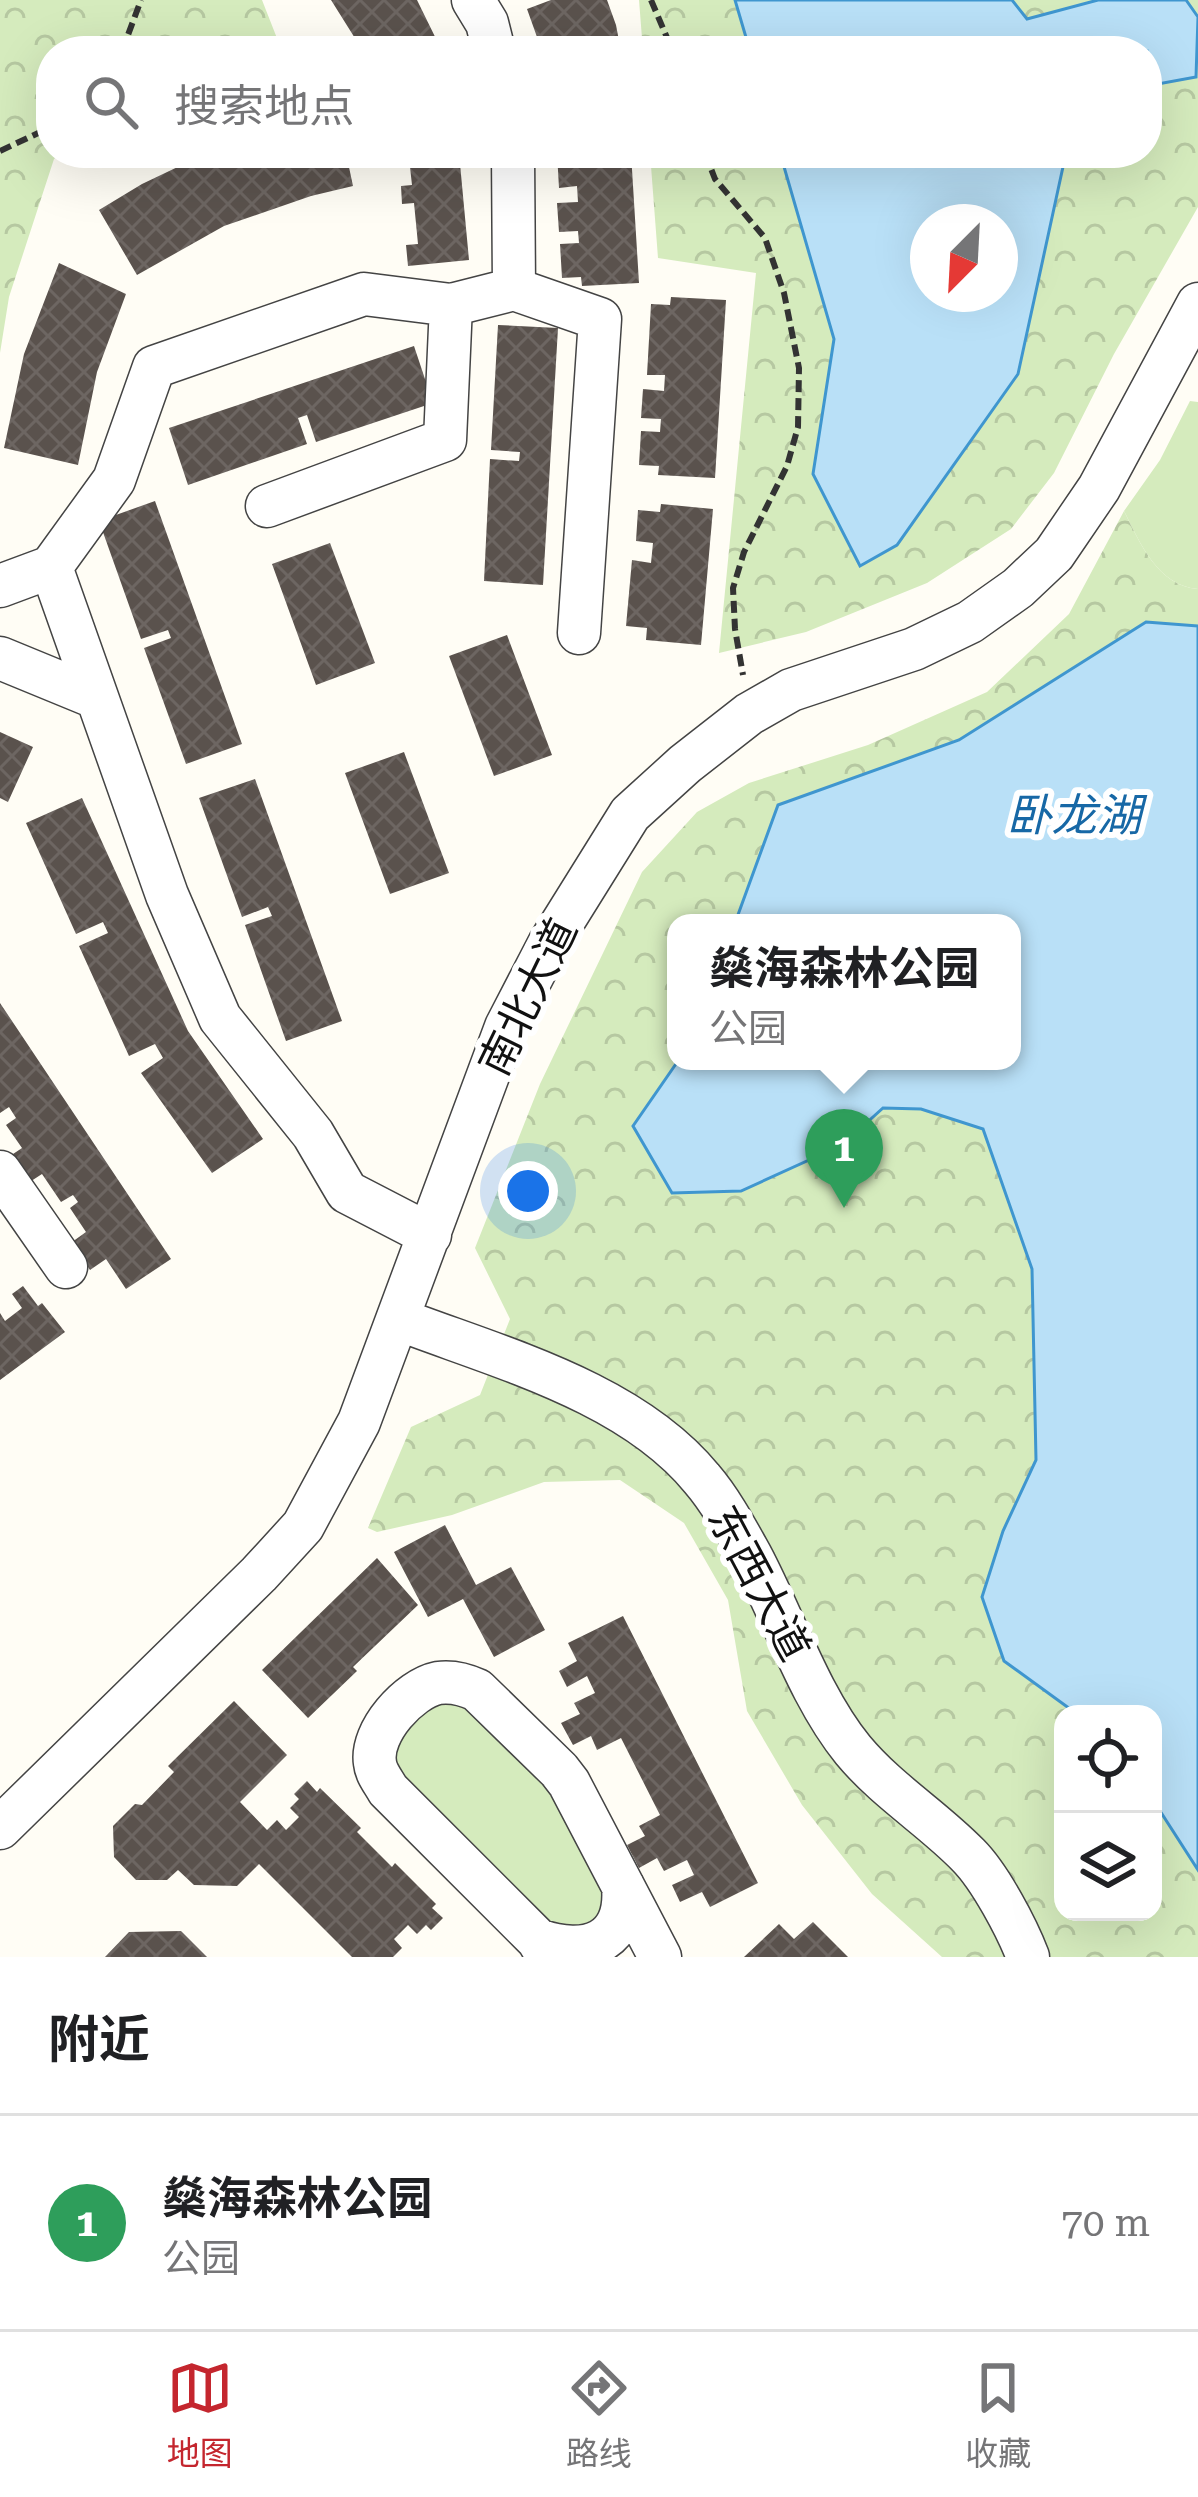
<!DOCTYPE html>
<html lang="zh">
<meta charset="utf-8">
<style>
body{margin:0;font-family:"Roboto Serif","Noto Sans SC",serif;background:#f6f6f6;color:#202124}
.controls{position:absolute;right:36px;bottom:36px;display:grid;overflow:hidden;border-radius:24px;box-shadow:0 12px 48px #0002}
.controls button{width:108px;height:108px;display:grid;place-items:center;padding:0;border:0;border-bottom:3px solid #e0e0e0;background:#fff;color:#202124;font:60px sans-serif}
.compass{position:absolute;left:910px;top:204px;width:108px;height:108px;border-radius:50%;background:#fff;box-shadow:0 12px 48px #0002;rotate:204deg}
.you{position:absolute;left:528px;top:1191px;width:42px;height:42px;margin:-30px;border:9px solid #fff;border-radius:50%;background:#1a73e8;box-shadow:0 0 0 18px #1a73e833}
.badge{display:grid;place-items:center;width:78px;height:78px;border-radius:50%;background:#c4262e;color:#fff;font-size:39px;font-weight:700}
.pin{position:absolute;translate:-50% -99px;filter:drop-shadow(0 3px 6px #0008)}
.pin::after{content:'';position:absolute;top:63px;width:42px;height:36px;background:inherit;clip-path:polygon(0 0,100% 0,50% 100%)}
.popup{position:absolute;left:667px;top:914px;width:354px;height:156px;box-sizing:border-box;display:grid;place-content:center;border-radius:24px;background:#fff;filter:drop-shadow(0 3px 9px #0005);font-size:39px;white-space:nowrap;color:#757577}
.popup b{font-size:45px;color:#202124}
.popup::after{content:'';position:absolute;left:50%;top:100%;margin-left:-24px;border:24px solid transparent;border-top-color:#fff}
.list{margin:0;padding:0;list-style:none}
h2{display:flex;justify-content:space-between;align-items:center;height:156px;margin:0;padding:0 48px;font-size:51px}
h2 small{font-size:39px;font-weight:400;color:#757577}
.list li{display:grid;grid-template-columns:78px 1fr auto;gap:36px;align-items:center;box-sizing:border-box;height:216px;padding:0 48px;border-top:3px solid #e0e0e0}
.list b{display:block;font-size:45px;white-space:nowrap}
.list p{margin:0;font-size:39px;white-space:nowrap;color:#757577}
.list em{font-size:39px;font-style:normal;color:#757577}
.icon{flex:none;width:66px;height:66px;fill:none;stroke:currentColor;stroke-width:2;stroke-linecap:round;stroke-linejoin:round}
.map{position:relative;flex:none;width:1198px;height:1957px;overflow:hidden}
.search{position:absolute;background:#fff;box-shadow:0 12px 48px #0002;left:36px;right:36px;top:36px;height:132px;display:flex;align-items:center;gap:30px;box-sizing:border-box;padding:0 42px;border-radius:48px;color:#757577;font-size:45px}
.sheet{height:372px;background:#fff}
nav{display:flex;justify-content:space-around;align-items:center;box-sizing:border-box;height:168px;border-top:3px solid #e0e0e0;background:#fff;font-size:33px;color:#757577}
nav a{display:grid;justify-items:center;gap:6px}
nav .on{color:#c4262e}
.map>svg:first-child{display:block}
.grass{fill:#d5ebbd}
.park{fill:url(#park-crowns);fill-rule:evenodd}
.water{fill:#b9e0f7;stroke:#3f96cf;stroke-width:3;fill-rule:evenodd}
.building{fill:url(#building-cross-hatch)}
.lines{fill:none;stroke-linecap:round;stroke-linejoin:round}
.minor-casing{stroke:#444;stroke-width:45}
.path{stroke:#333;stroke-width:6;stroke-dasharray:12 6;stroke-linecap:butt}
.minor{stroke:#fff;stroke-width:42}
.labels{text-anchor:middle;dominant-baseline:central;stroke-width:12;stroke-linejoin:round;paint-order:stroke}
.street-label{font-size:42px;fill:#111;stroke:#fff}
.water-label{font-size:45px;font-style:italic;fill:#1768a6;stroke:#fff}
</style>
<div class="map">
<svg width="1198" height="1957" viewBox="0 0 1198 1957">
<defs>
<pattern id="park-crowns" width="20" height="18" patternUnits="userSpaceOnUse" patternTransform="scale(3)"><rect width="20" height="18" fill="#d5ebbd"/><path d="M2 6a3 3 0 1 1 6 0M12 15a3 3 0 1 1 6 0" fill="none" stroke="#b6c8a1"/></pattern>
<pattern id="building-cross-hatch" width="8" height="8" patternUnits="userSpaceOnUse" patternTransform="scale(3)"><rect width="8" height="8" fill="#5a524d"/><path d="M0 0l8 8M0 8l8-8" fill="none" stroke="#6d6662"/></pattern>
</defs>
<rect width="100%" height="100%" fill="#fffdf5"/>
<path class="grass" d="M 1190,401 L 1198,402 L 1198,589 C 1158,586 1140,543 1124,511 L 1160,460 Z
M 462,1694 L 557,1781 L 615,1907 L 563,1942 L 395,1784 L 384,1745 L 426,1697 Z"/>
<path class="park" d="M 0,0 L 262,0 L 282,51 L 51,51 L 51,153 L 61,153 L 54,159 L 9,297 L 0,353 Z
M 639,0 L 1198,0 L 1198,207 L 1114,354 L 1054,473 L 1011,529 L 927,583 L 806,632 L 719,653 L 756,273 L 658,258 L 650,153 L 1147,153 L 1147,51 L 643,51 ZM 928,222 L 1000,222 L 1000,294 L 928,294 Z
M 1124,511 C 1140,543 1158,586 1198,589 L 1198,1957 L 942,1957 L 872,1894 L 802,1805 L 747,1711 L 728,1600 L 684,1523 L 620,1480 L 544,1482 L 452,1515 L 377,1532 L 368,1528 L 411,1427 L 480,1395 L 510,1319 L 475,1248 L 540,1084 L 642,872 L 697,812 L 749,783 L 868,745 L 987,692 L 1069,614 ZM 676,923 L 1012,923 L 1012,1061 L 676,1061 ZM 1063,1714 L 1153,1714 L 1153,1912 L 1063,1912 Z"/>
<path class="water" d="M 735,0 L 1012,0 L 1027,19 L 1098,0 L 1186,0 L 1198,17 L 1196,77 L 1147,86 L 1147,51 L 750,51 Z
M 780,153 L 1066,153 L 1018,374 L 897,545 L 860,566 L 813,474 L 834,339 ZM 1000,222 L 1000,294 L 928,294 L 928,222 Z
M 1146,622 L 1198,626 L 1198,1870 L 1153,1800 L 1153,1714 L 1077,1714 L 1004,1661 L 982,1597 L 1003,1531 L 1036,1460 L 1032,1269 L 983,1129 L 921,1109 L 883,1108 L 842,1145 L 741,1191 L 672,1193 L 633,1126 L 678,1061 L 1012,1061 L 1012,923 L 735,923 L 778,805 L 959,740 Z"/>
<path class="building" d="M 331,0 L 417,0 L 442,51 L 363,51 Z
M 551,0 L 607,0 L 616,25 L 621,51 L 542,51 L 527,9 Z
M 207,153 L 346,153 L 353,186 L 311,196 L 224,226 L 137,275 L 99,210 L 142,184 Z
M 395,153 L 459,153 L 469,260 L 408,266 L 406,245 L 418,244 L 414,203 L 402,204 L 401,186 L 412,185 L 409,158 L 396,159 Z
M 557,153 L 631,153 L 639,283 L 582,286 L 581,277 L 562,278 L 560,244 L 579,243 L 578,231 L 559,232 L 557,203 L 578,202 L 577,186 L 559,188 Z
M 59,263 L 126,294 L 97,372 L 78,465 L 4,448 L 24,354 Z
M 671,297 L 726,300 L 715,478 L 658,475 L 659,466 L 639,465 L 641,431 L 660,432 L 661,419 L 641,418 L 643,389 L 664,391 L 665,375 L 647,375 L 651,304 L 670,305 Z
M 498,325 L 558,328 L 543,585 L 484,581 L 490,459 L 519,461 L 520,452 L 491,450 Z
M 414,346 L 433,403 L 316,442 L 307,415 L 298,418 L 307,444 L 188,485 L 169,428 Z
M 155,501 L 242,744 L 186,764 L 144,648 L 171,638 L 168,630 L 141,639 L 99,521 Z
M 661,504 L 713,509 L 701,645 L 646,640 L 647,628 L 626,626 L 632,560 L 651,563 L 653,543 L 636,541 L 638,510 L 660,512 Z
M 330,543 L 375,663 L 316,685 L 272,564 Z
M 507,635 L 552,755 L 494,776 L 449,656 Z
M 0,732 L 33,747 L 8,802 L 0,798 Z
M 404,752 L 449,873 L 390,894 L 345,773 Z
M 255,779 L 342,1021 L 286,1041 L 245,925 L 272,916 L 268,907 L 242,917 L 199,798 Z
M 82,798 L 188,1031 L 263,1139 L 212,1173 L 141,1073 L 163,1058 L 155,1044 L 129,1056 L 79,946 L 108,933 L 103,922 L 76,934 L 26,823 Z
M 0,1003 L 171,1259 L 126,1289 L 106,1259 L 90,1270 L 72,1242 L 86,1232 L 70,1208 L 78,1202 L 73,1195 L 61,1202 L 42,1174 L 25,1185 L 7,1158 L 22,1148 L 6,1125 L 16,1118 L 9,1107 L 0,1113 Z
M 23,1286 L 38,1306 L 42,1303 L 65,1332 L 0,1380 L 0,1313 L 5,1321 L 22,1308 L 12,1294 Z
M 445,1525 L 476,1585 L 511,1567 L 545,1630 L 494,1657 L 463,1599 L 428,1617 L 394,1552 Z
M 377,1558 L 418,1605 L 353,1667 L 357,1671 L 308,1718 L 262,1670 Z
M 623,1616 L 758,1883 L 710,1907 L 702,1892 L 680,1902 L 672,1885 L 694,1875 L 687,1860 L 664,1871 L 657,1858 L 639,1868 L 627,1845 L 645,1836 L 639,1826 L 660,1815 L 621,1738 L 597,1750 L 591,1736 L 573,1745 L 561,1723 L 580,1714 L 574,1703 L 595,1693 L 587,1676 L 567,1687 L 559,1671 L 577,1661 L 568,1643 Z
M 234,1701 L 287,1755 L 240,1802 L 267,1830 L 277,1820 L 286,1830 L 299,1817 L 290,1808 L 299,1799 L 294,1794 L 307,1781 L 317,1792 L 320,1788 L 361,1828 L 357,1832 L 392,1867 L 395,1863 L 436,1904 L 432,1908 L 443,1918 L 431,1930 L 426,1925 L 417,1934 L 408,1925 L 394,1939 L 402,1948 L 393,1957 L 352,1957 L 259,1864 L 237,1886 L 194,1885 L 178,1870 L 167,1880 L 136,1880 L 114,1857 L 113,1826 L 135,1804 L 142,1805 L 174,1772 L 168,1766 Z
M 813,1922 L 848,1957 L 744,1957 L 779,1924 L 794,1939 Z
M 181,1931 L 207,1957 L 105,1957 L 129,1932 Z"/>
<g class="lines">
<defs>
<path id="minor" d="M 473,0 L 487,23 L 494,51
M 513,153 L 514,289
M 267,506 L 445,440 L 451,305
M 0,586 L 51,567
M 0,658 L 95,697
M 0,1172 L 66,1267
M 430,1235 L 347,1192 L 313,1134 L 220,1018 L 167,895 L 51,567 L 114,480 L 154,367 L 364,294 L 451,305 L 514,289 L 600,319 L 579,633
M 398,1319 C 500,1358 631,1392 702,1479 C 721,1501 737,1531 751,1556 C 784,1618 809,1696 853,1750 C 887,1791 932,1818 968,1855 C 990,1877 1017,1928 1028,1957
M 0,1828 L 259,1574 L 303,1526 L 359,1422 L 506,1027 L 549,944 L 630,814 L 685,764 L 749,714 L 791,690 L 914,649 L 970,622 L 1018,588 L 1054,554 L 1099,488 L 1198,304
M 538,1940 C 586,1957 628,1943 623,1886
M 548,1957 L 538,1940 L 388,1790 C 383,1781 376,1773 375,1763 C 370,1732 409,1689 438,1683 C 452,1681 464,1684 477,1690 L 559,1770 L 569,1783 L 660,1957"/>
</defs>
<use href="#minor" class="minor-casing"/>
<path class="path" d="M 651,0 L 668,40 L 677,51
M 122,51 L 141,0
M 0,151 L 51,127
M 705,153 L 715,179 L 765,238 L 784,293 L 799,368 L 798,427 L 787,466 L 744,552 L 733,588 L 735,629 L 743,675"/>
<use href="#minor" class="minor"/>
</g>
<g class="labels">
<g class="street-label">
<text transform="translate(528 997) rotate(-64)">南北大道</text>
<text transform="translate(759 1583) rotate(62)">东西大道</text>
</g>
<g class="water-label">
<text x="1074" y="815">卧龙湖</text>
</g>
</g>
</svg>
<div class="controls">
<button><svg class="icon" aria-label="locate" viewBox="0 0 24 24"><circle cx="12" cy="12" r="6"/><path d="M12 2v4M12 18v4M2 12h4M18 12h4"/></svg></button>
<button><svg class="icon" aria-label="layers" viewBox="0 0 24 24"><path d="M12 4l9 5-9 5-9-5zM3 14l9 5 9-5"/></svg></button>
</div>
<svg class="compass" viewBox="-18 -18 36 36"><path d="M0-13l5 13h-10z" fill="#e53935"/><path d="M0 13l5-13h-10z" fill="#757577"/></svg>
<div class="you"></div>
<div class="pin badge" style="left:844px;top:1208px;background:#2e9e5b">1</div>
<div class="popup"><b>燊海森林公园</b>公园</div>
<div class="search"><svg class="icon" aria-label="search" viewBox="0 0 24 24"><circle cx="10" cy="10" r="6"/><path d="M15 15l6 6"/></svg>搜索地点</div>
</div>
<section class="sheet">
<h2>附近<small></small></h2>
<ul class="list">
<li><span class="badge" style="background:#2e9e5b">1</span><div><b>燊海森林公园</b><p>公园</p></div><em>70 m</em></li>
</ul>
</section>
<nav>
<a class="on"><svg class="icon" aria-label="map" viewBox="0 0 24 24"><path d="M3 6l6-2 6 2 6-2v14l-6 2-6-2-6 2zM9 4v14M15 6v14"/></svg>地图</a>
<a><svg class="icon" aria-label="directions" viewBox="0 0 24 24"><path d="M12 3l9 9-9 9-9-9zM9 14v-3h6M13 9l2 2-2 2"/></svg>路线</a>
<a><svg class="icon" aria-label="saved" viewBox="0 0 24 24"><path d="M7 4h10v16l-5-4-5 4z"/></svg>收藏</a>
</nav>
